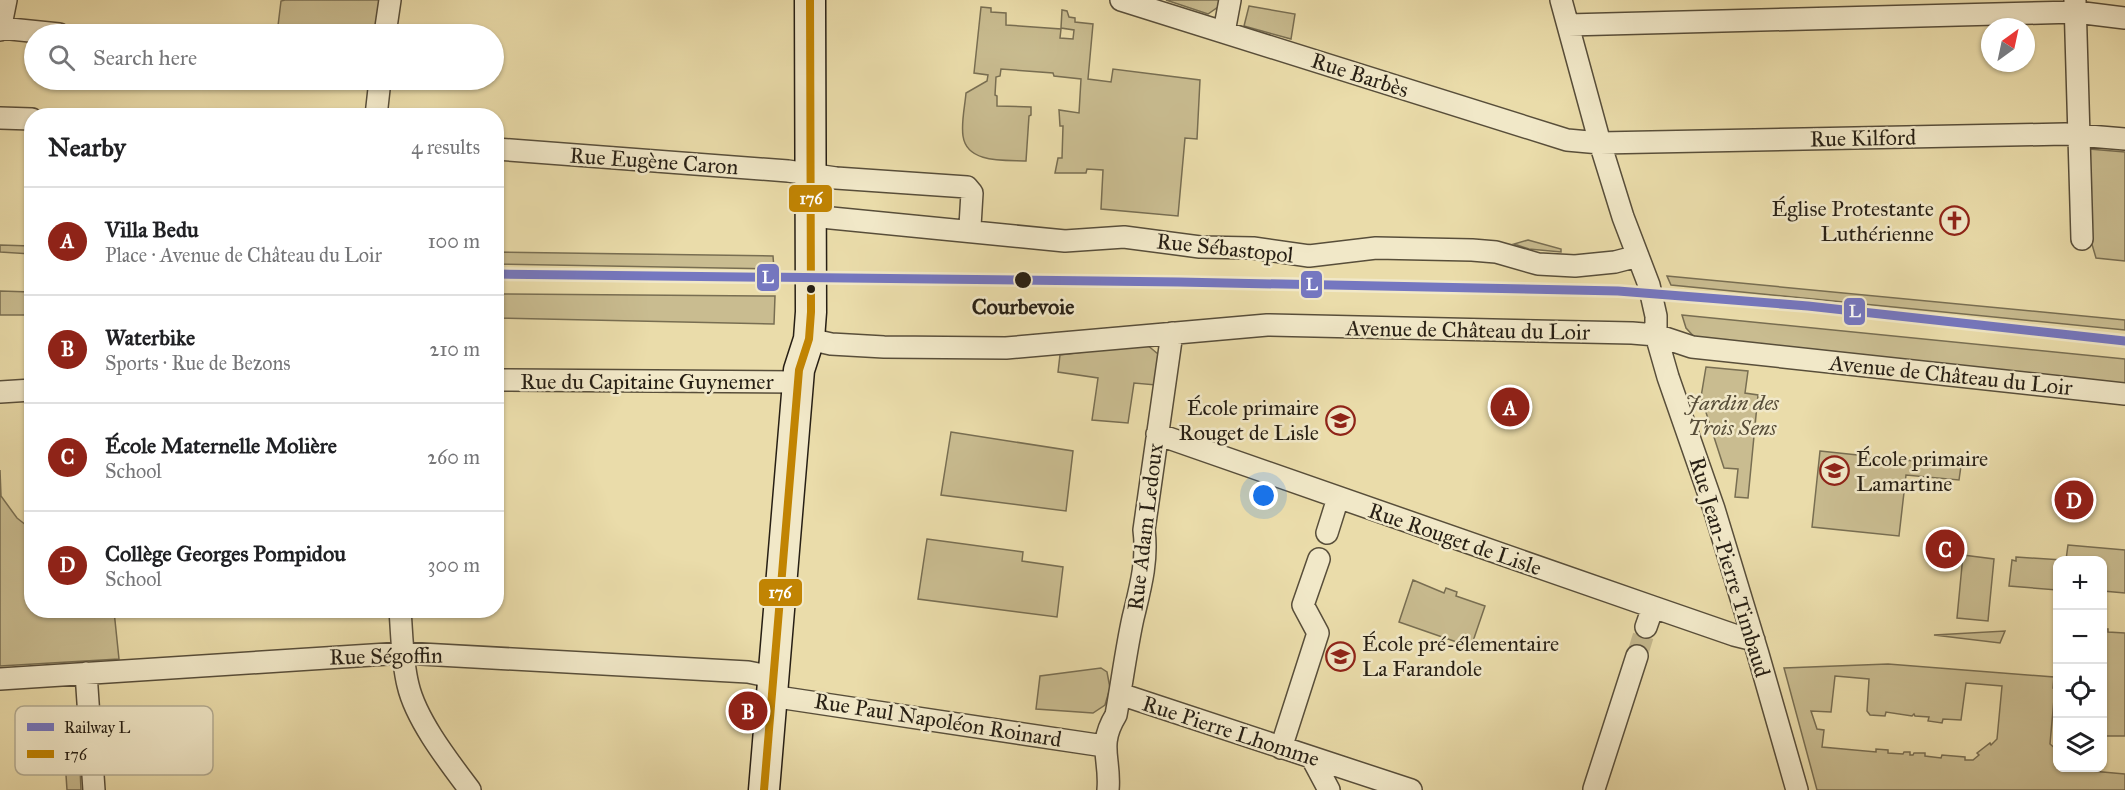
<!DOCTYPE html>
<meta charset="utf-8">
<style>
body{margin:0;font-family:"IM FELL Great Primer",serif;background:#f2f2f2;color:#202124}
.controls{position:absolute;right:18px;bottom:18px;display:grid;overflow:hidden;border-radius:12px;box-shadow:0 2px 4px #0004}
.controls button{width:54px;height:54px;display:grid;place-items:center;padding:0;border:0;border-bottom:2px solid #e0e0e0;background:#fff;color:#202124;font:30px sans-serif}
.compass{position:absolute;left:1981px;top:18px;width:54px;height:54px;border-radius:50%;background:#fff;box-shadow:0 2px 4px #0004;rotate:33deg}
.you{position:absolute;left:1264px;top:496px;width:21px;height:21px;margin:-15px;border:4px solid #fff;border-radius:50%;background:#1a73e8;box-shadow:0 0 0 9px #1a73e833}
.badge{display:grid;place-items:center;width:39px;height:39px;border-radius:50%;background:#8f2418;color:#fff;font-size:20px;font-weight:700}
.pin{position:absolute;translate:-50% -50%;border:3px solid #fff;box-shadow:0 2px 6px #0006}
.list{margin:0;padding:0;list-style:none}
h2{display:flex;justify-content:space-between;align-items:center;height:78px;margin:0;padding:0 24px;font-size:26px}
h2 small{font-size:20px;font-weight:400;color:#757577}
.list li{display:grid;grid-template-columns:39px 1fr auto;gap:18px;align-items:center;box-sizing:border-box;height:108px;padding:0 24px;border-top:2px solid #e0e0e0}
.list b{display:block;font-size:22px;white-space:nowrap}
.list p{margin:0;font-size:20px;white-space:nowrap;color:#757577}
.list em{font-size:20px;font-style:normal;color:#757577}
.icon{flex:none;width:33px;height:33px;fill:none;stroke:currentColor;stroke-width:2;stroke-linecap:round;stroke-linejoin:round}
.map{position:relative;flex:none;width:2125px;height:790px;overflow:hidden}
.search{position:absolute;background:#fff;box-shadow:0 2px 4px #0004;left:24px;top:24px;width:480px;height:66px;display:flex;align-items:center;gap:15px;box-sizing:border-box;padding:0 21px;border-radius:33px;color:#757577;font-size:22px}
.panel{position:absolute;background:#fff;box-shadow:0 2px 4px #0004;left:24px;top:108px;width:480px;height:510px;border-radius:24px}
.map>svg:first-child{display:block}
.green{fill:#c9bc90;stroke:#786e52;stroke-width:1.5;fill-rule:evenodd}
.lines{fill:none;stroke-linecap:round;stroke-linejoin:round}
.street-tunnel{stroke:#c3b68c;stroke-width:21;stroke-dasharray:21 10;stroke-linecap:butt}
.street-casing{stroke:#584e3a;stroke-width:24}
.secondary-casing{stroke:#271f14;stroke-width:33}
.street{stroke:#f1e8c8;stroke-width:21}
.secondary{stroke:#f1e8c8;stroke-width:30}
.bus-1-casing{stroke:#f1e8c8;stroke-width:12}
.bus-1{stroke:#c18403;stroke-width:8}
.rail-1-casing{stroke:#f1e8c8;stroke-width:14}
.rail-1{stroke:#7577c0;stroke-width:9}
.stop-dot{fill:#271f14;stroke:#f1e8c8;stroke-width:2}
.labels{text-anchor:middle;dominant-baseline:central;stroke-width:5;stroke-linejoin:round;paint-order:stroke}
.street-label{font-size:22px;fill:#271f14;stroke:#f1e8c8}
.poi-label{font-size:22px;fill:#271f14;stroke:#f1e8c8;text-anchor:end}
.stop-label{font-size:22px;font-weight:bold;fill:#271f14;stroke:#f1e8c8}
.park-label{font-size:22px;font-style:italic;fill:#584e39;stroke:#f1e8c8}
.key{fill:#f1e8c8;stroke:#b4ac92;stroke-width:1.5}
.key-label{font-size:16px;fill:#271f14}
.line-badge{stroke:#f1e8c8;stroke-width:2}
.badge-label{font-size:16px;text-anchor:middle;font-weight:bold;fill:#fff}
</style>
<div class="map">
<svg width="2125" height="790" viewBox="0 0 2125 790">
<rect width="100%" height="100%" fill="#eadcaa"/>
<filter id="stains"><feTurbulence type="fractalNoise" baseFrequency=".00333" numOctaves="4"/><feColorMatrix values="0 0 0 0 .2 0 0 0 0 .09 0 0 0 0 .02 0 0 0 .5 -.17"/></filter>
<radialGradient id="worn" r=".72"><stop offset=".6" stop-color="#630" stop-opacity="0"/><stop offset="1" stop-color="#630" stop-opacity=".3"/></radialGradient>
<path class="green" d="M 285,0 L 383,0 L 378,34 L 277,34 L 281,1 Z
M 1166,0 L 1219,0 L 1218,7 L 1208,14 Z
M 1249,6 L 1295,14 L 1291,39 L 1244,26 Z
M 981,7 L 991,8 L 991,12 L 1006,13 L 1006,25 L 1061,29 L 1060,38 L 1073,39 L 1074,30 L 1061,28 L 1062,10 L 1067,11 L 1069,17 L 1075,18 L 1075,22 L 1093,24 L 1088,79 L 1111,82 L 1113,69 L 1200,80 L 1197,139 L 1185,138 L 1178,216 L 1101,209 L 1103,170 L 1087,169 L 1086,173 L 1055,173 L 1058,158 L 1062,158 L 1063,126 L 1060,126 L 1059,110 L 1079,113 L 1081,79 L 1054,76 L 1053,73 L 1001,69 L 1000,76 L 996,77 L 995,95 L 997,96 L 997,106 L 1031,107 L 1031,115 L 1029,116 L 1026,161 C 1005,160 967,164 963,136 C 961,122 965,106 966,93 L 987,81 L 988,75 L 974,73 Z
M 2089,149 L 2125,152 L 2125,261 L 2096,258 L 2091,241 Z
M 1528,240 L 1561,249 L 1561,252 L 1529,249 L 1514,244 Z
M 0,245 L 31,246 L 31,254 L 0,252 Z
M 497,252 L 773,256 L 774,269 L 497,264 Z
M 1667,276 L 2125,320 L 2125,330 L 1671,285 Z
M 0,291 L 31,292 L 31,315 L 0,315 Z
M 497,294 L 775,296 L 774,324 L 497,318 Z
M 1682,315 L 2125,359 L 2125,388 L 1698,341 L 1686,328 Z
M 1146,344 L 1158,354 L 1156,385 L 1134,383 L 1128,423 L 1092,420 L 1098,378 L 1058,372 L 1060,355 Z
M 1706,367 L 1748,371 L 1745,393 L 1758,395 L 1748,498 L 1735,497 L 1738,469 L 1724,468 L 1701,397 Z
M 951,432 L 1073,451 L 1066,511 L 941,495 Z
M 1820,451 L 1961,466 L 1959,480 L 1906,475 L 1899,536 L 1812,527 Z
M 0,470 L 1,496 L 17,518 L 31,529 L 32,610 L 114,611 L 119,659 L 0,666 Z
M 927,539 L 1023,552 L 1022,561 L 1063,567 L 1057,617 L 918,599 Z
M 2068,545 L 2125,550 L 2125,593 L 2103,591 L 2102,560 L 2066,560 Z
M 1963,555 L 1994,559 L 1988,621 L 1957,618 Z
M 2016,557 L 2063,560 L 2058,560 L 2057,590 L 2009,586 L 2012,560 L 2016,561 Z
M 1413,580 L 1444,593 L 1446,588 L 1457,592 L 1456,596 L 1485,606 L 1471,647 L 1399,622 Z
M 2102,629 L 2108,629 L 2108,632 L 2125,633 L 2125,736 L 2103,736 Z
M 2005,631 L 2000,643 L 1934,635 Z
M 1888,664 L 2054,677 L 2053,688 L 2055,688 L 2050,744 L 2057,750 L 2058,768 L 2125,774 L 2125,790 L 1817,790 L 1784,668 ZM 1835,676 L 1869,679 L 1867,711 L 1870,715 L 1885,716 L 1886,712 L 1912,716 L 1914,714 L 1915,716 L 1929,717 L 1928,721 L 1942,723 L 1943,719 L 1961,720 L 1966,683 L 2002,686 L 1997,739 L 1991,745 L 1990,743 L 1977,753 L 1979,755 L 1973,760 L 1965,760 L 1965,757 L 1942,755 L 1941,758 L 1925,756 L 1925,753 L 1914,753 L 1913,755 L 1910,755 L 1910,752 L 1904,752 L 1903,754 L 1888,753 L 1888,750 L 1876,749 L 1876,752 L 1822,747 L 1824,730 L 1817,729 L 1811,711 L 1831,712 Z
M 1101,668 L 1107,672 L 1110,688 L 1105,705 L 1093,713 L 1036,709 L 1040,676 Z
M 79,744 L 81,790 L 67,790 L 64,745 Z"/>
<g class="lines">
<path class="street-tunnel" d="M 1637,656 L 1646,627"/>
<defs>
<path id="street" d="M 1121,0 L 1567,140 L 1600,143 L 2065,134 L 2125,139
M 1561,0 L 1600,143 L 1623,217 L 1649,285 L 1656,316 L 1656,335 L 1668,377 L 1714,509 L 1758,654 L 1797,790
M 2075,1 L 2082,239
M 1568,25 L 2076,12 L 2125,18
M 0,28 L 59,34
M 0,30 L 6,0
M 1224,32 L 1230,0
M 385,34 L 390,0
M 376,116 L 380,80
M 0,118 L 32,119
M 496,149 L 788,171 L 836,178 L 967,187 L 972,193 L 970,226 L 967,231
M 811,216 L 1065,241 L 1124,237 L 1200,247 L 1253,248 L 1309,256 L 1376,248 L 1472,250 L 1496,252 L 1538,264 L 1575,266 L 1615,262 L 1638,256
M 809,339 L 831,344 L 884,347 L 1006,348 L 1267,325 L 1632,333 L 1656,335 L 1692,347 L 2125,394
M 496,380 L 798,382
M 0,392 L 32,390
M 1157,434 L 1653,607 L 1734,635 L 1754,640
M 1327,533 L 1338,498
M 400,610 C 402,635 402,661 408,685 C 416,720 449,762 470,790
M 1646,627 L 1653,607
M 86,673 L 94,790
M 0,679 L 403,653 L 748,672 L 772,677
M 1120,694 L 1411,790
M 771,696 L 1104,746
M 1281,748 L 1318,633 L 1303,605 L 1319,559
M 1312,758 L 1329,790
M 1594,789 L 1637,656
M 1108,790 C 1111,759 1097,746 1116,715 C 1122,683 1126,650 1133,618 C 1140,589 1148,561 1144,530 L 1172,333"/>
<path id="secondary" d="M 764,790 L 799,370 L 809,339 L 811,312 L 810,0"/>
</defs>
<use href="#street" class="street-casing"/>
<use href="#secondary" class="secondary-casing"/>
<use href="#street" class="street"/>
<use href="#secondary" class="secondary"/>
<defs>
<path id="bus-1" d="M 764,790 L 799,370 L 809,339 L 811,312 L 810,0"/>
</defs>
<use href="#bus-1" class="bus-1-casing"/>
<use href="#bus-1" class="bus-1"/>
<defs>
<path id="rail-1" d="M 496,274 L 1179,282 L 1618,291 L 1808,306 L 2125,341"/>
</defs>
<use href="#rail-1" class="rail-1-casing"/>
<use href="#rail-1" class="rail-1"/>
</g>
<defs>
<symbol id="church-ring" viewBox="-11 -11 22 22"><circle r="9.5" fill="#f1e8c8" stroke="#8f2418" stroke-width="1.5"/><path d="M-1.2-6h2.4v3.5h3.3v2.4h-3.3V6h-2.4V-.1h-3.3v-2.4h3.3Z" fill="#8f2418"/></symbol>
<symbol id="school-ring" viewBox="-11 -11 22 22"><circle r="9.5" fill="#f1e8c8" stroke="#8f2418" stroke-width="1.5"/><path d="M0-5L7-2L0 1L-7-2ZM-4 1L0 2.5L4 1V4Q0 6-4 4Z" fill="#8f2418"/></symbol>
</defs>
<g fill-rule="evenodd">
<use href="#church-ring" x="1938" y="204" width="33" height="33"/>
<use href="#school-ring" x="1324" y="404" width="33" height="33"/>
<use href="#school-ring" x="1818" y="454" width="33" height="33"/>
<use href="#school-ring" x="1324" y="640" width="33" height="33"/>
</g>
<g class="stop-dot">
<circle cx="1023" cy="280" r="9"/>
<circle cx="811" cy="289" r="5"/>
</g>
<g class="labels">
<g class="street-label">
<text transform="translate(1360 75) rotate(18)">Rue Barbès</text>
<text transform="translate(1863 138) rotate(-1)">Rue Kilford</text>
<text transform="translate(654 161) rotate(4)">Rue Eugène Caron</text>
<text transform="translate(1225 248) rotate(6)">Rue Sébastopol</text>
<text transform="translate(1468 330) rotate(1)">Avenue de Château du Loir</text>
<text transform="translate(1951 375) rotate(6)">Avenue de Château du Loir</text>
<text x="647" y="381">Rue du Capitaine Guynemer</text>
<text transform="translate(1145 527) rotate(-83)">Rue Adam Ledoux</text>
<text transform="translate(1455 539) rotate(19)">Rue Rouget de Lisle</text>
<text transform="translate(1730 567) rotate(73)">Rue Jean-Pierre Timbaud</text>
<text transform="translate(386 656) rotate(-1)">Rue Ségoffin</text>
<text transform="translate(938 720) rotate(9)">Rue Paul Napoléon Roinard</text>
<text transform="translate(1231 731) rotate(18)">Rue Pierre Lhomme</text>
</g>
<g class="poi-label">
<text x="1934" y="208">Église Protestante<tspan x="1934" dy="25">Luthérienne</tspan></text>
<text x="1319" y="407">École primaire<tspan x="1319" dy="25">Rouget de Lisle</tspan></text>
<text x="1856" y="458" text-anchor="start">École primaire<tspan x="1856" dy="25">Lamartine</tspan></text>
<text x="1362" y="643" text-anchor="start">École pré-élementaire<tspan x="1362" dy="25">La Farandole</tspan></text>
</g>
<g class="stop-label">
<text x="1023" y="306">Courbevoie</text>
</g>
<g class="park-label">
<text x="1732" y="402">Jardin des<tspan x="1732" dy="25">Trois Sens</tspan></text>
</g>
</g>
<rect x="15" y="706" width="198" height="69" rx="9" class="key"/>
<rect x="27" y="723" width="27" height="8" fill="#7577c0"/>
<rect x="27" y="750" width="27" height="8" fill="#c18403"/>
<g class="key-label">
<text x="64" y="733">Railway L</text>
<text x="64" y="760">176</text>
</g>
<g class="line-badge">
<rect x="788" y="184" width="45" height="29" rx="6" fill="#c18403"/>
<rect x="756" y="263" width="24" height="29" rx="6" fill="#7577c0"/>
<rect x="1300" y="270" width="23" height="29" rx="6" fill="#7577c0"/>
<rect x="1843" y="297" width="23" height="29" rx="6" fill="#7577c0"/>
<rect x="758" y="578" width="45" height="29" rx="6" fill="#c18403"/>
</g>
<g class="badge-label">
<text x="811" y="204">176</text>
<text x="768" y="283">L</text>
<text x="1312" y="290">L</text>
<text x="1855" y="317">L</text>
<text x="780" y="598">176</text>
</g>
<rect width="100%" height="100%" filter="url(#stains)"/>
<rect width="100%" height="100%" fill="url(#worn)"/>
</svg>
<div class="controls">
<button>+</button>
<button>−</button>
<button><svg class="icon" aria-label="locate" viewBox="0 0 24 24"><circle cx="12" cy="12" r="6"/><path d="M12 2v4M12 18v4M2 12h4M18 12h4"/></svg></button>
<button><svg class="icon" aria-label="layers" viewBox="0 0 24 24"><path d="M12 4l9 5-9 5-9-5zM3 14l9 5 9-5"/></svg></button>
</div>
<svg class="compass" viewBox="-18 -18 36 36"><path d="M0-13l5 13h-10z" fill="#e53935"/><path d="M0 13l5-13h-10z" fill="#757577"/></svg>
<div class="you"></div>
<div class="pin badge" style="left:1510px;top:407px">A</div>
<div class="pin badge" style="left:748px;top:711px">B</div>
<div class="pin badge" style="left:1945px;top:549px">C</div>
<div class="pin badge" style="left:2074px;top:500px">D</div>
<div class="search"><svg class="icon" aria-label="search" viewBox="0 0 24 24"><circle cx="10" cy="10" r="6"/><path d="M15 15l6 6"/></svg>Search here</div>
<section class="panel">
<h2>Nearby<small>4 results</small></h2>
<ul class="list">
<li><span class="badge">A</span><div><b>Villa Bedu</b><p>Place · Avenue de Château du Loir</p></div><em>100 m</em></li>
<li><span class="badge">B</span><div><b>Waterbike</b><p>Sports · Rue de Bezons</p></div><em>210 m</em></li>
<li><span class="badge">C</span><div><b>École Maternelle Molière</b><p>School</p></div><em>260 m</em></li>
<li><span class="badge">D</span><div><b>Collège Georges Pompidou</b><p>School</p></div><em>300 m</em></li>
</ul>
</section>
</div>
